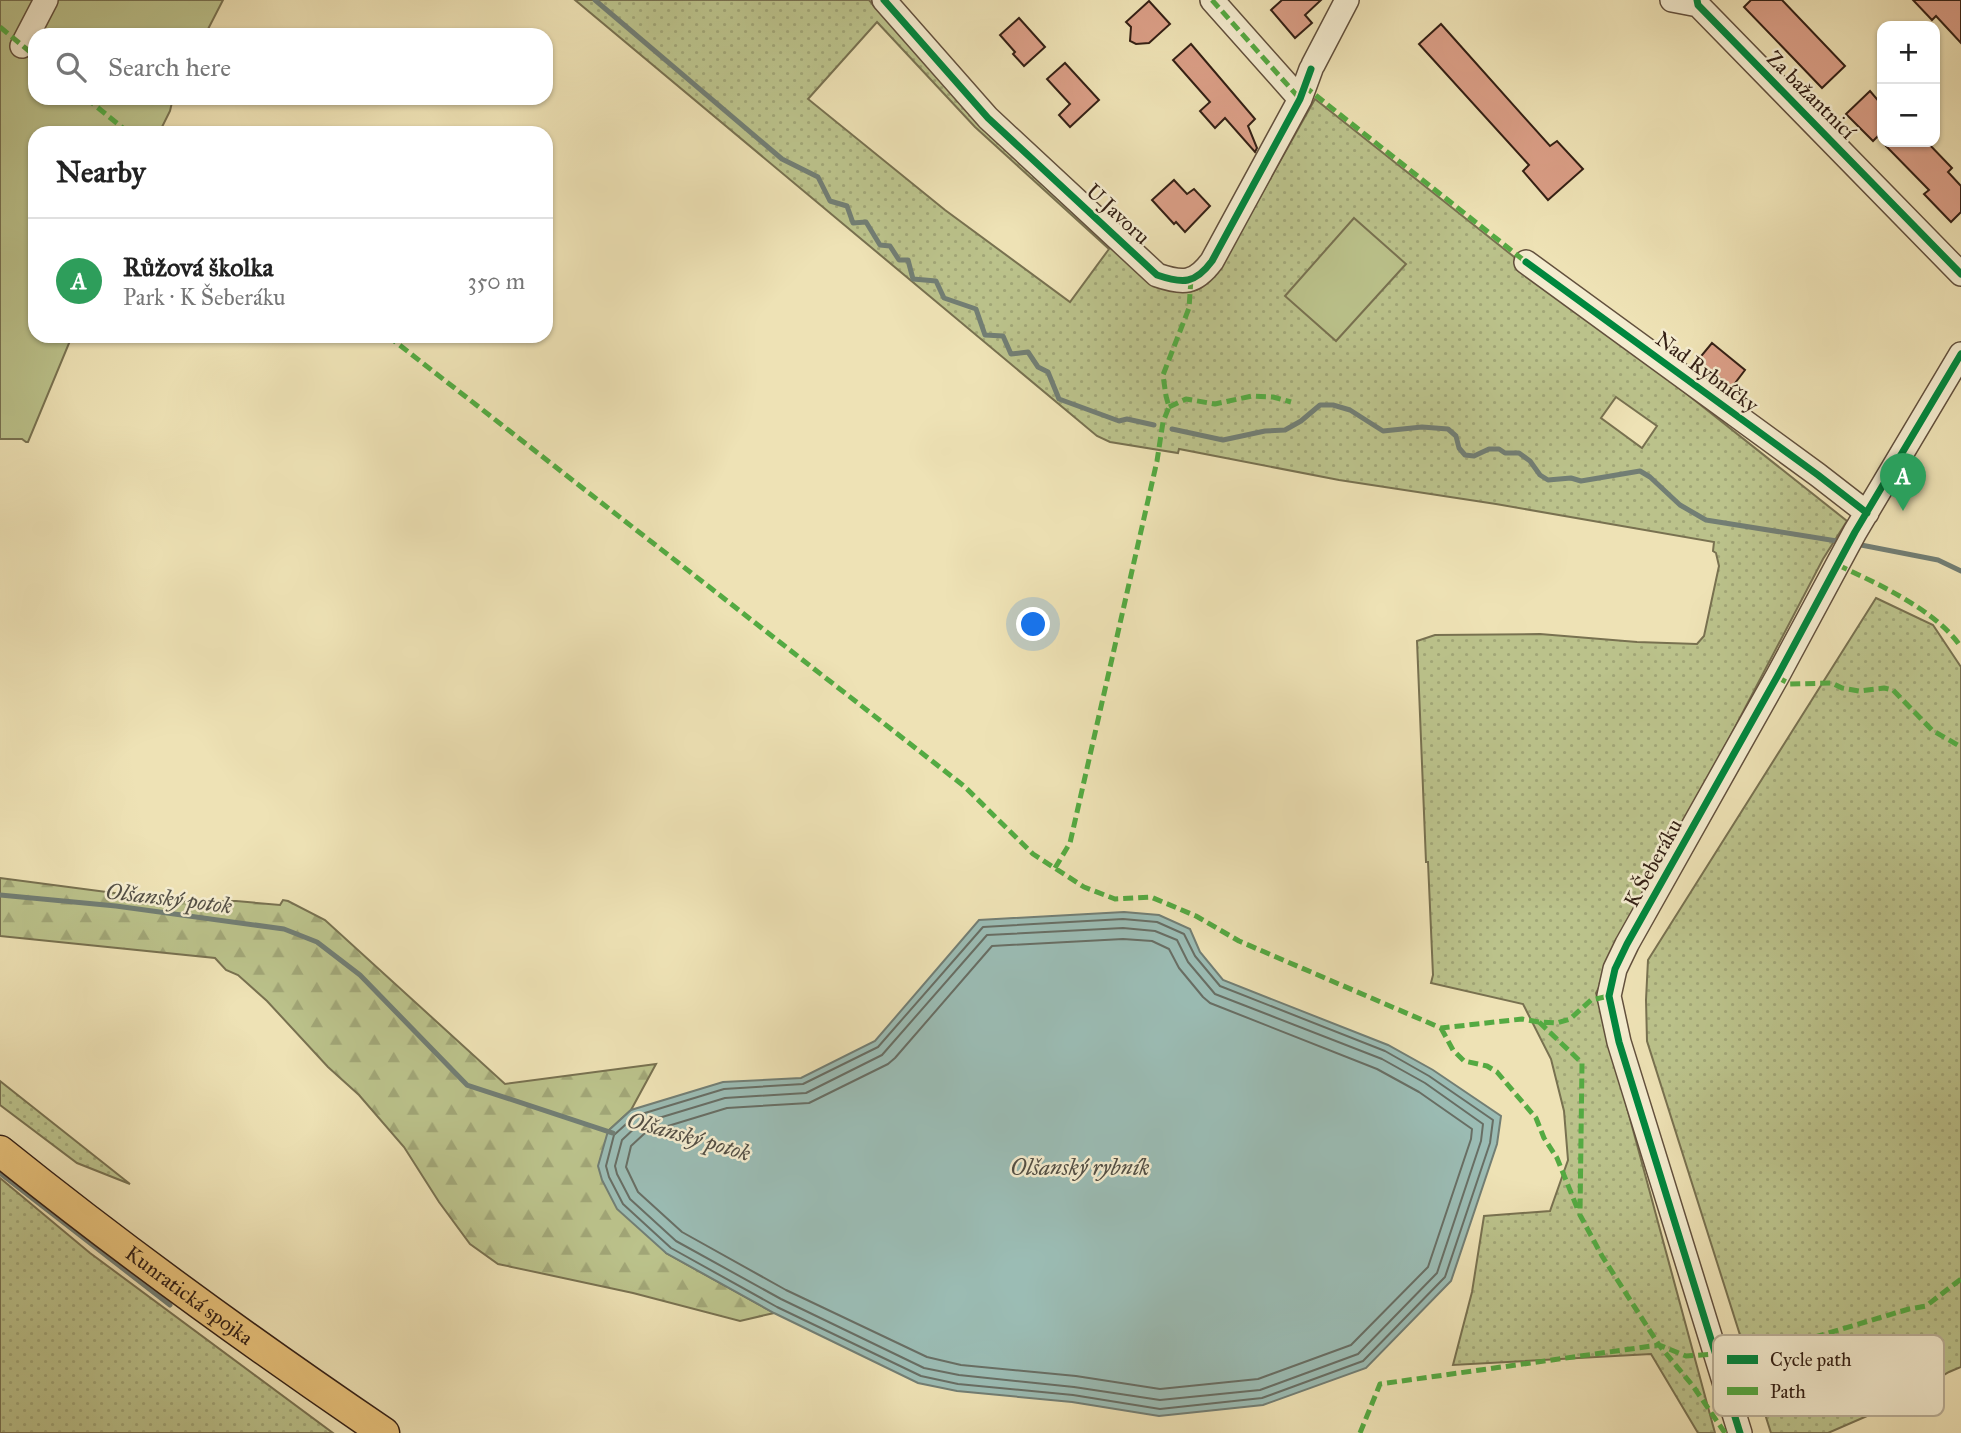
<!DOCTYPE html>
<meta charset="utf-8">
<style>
body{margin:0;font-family:"IM FELL Great Primer",serif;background:#f6f6f6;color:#222}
.controls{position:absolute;right:21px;top:21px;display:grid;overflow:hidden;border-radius:14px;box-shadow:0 2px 5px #0004}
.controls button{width:63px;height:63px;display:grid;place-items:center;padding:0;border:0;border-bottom:2px solid #e0e0e0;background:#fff;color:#222;font:35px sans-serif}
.you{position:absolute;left:1034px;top:625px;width:24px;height:24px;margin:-18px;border:5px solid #fff;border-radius:50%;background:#1a73e8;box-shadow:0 0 0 10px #1a73e833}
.badge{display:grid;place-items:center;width:46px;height:46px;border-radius:50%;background:#db2777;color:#fff;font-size:23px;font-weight:700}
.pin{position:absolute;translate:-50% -58px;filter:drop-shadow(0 2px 4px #0008)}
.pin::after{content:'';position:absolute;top:37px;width:24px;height:21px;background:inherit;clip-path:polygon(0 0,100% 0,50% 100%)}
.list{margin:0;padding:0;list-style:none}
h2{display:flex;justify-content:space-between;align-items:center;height:91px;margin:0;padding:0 28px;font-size:30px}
h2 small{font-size:23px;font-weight:400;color:#767676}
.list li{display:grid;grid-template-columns:46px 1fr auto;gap:21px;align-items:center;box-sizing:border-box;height:126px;padding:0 28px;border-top:2px solid #e0e0e0}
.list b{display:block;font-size:26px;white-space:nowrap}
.list p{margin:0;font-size:23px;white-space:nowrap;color:#767676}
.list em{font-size:23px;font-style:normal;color:#767676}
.icon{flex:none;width:38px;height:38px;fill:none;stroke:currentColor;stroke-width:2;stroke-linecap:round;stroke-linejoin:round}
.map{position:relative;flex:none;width:1961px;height:1433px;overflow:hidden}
.search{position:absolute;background:#fff;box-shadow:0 2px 5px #0004;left:28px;top:28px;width:525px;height:77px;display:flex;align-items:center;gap:18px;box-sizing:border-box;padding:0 24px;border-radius:21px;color:#767676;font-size:26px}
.panel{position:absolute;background:#fff;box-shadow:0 2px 5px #0004;left:28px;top:126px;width:525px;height:217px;border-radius:21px}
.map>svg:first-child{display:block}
.grass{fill:url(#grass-dots);stroke:#787150;stroke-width:2;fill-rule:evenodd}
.forest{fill:url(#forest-firs);stroke:#787150;stroke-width:2}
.green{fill:#bbc28b;stroke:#787150;stroke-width:2}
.water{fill:#9bbcb4;stroke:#727e74;stroke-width:2}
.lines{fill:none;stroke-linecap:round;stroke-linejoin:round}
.shore{stroke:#686e64;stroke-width:2}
.stream{stroke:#727e74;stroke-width:5}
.building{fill:#da9e86;stroke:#342015;stroke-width:2}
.minor-casing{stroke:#62503d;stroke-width:26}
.major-casing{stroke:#342015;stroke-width:33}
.minor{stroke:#f4eccf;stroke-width:23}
.major{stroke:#e7c17a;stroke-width:30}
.quiet{stroke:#54aa42;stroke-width:5;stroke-dasharray:10 5;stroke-linecap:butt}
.cycleway-casing{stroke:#f4eccf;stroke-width:11}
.cycleway{stroke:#00873e;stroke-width:7}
.labels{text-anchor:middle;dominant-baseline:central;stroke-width:5;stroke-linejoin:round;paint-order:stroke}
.street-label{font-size:21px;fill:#342015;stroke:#f4eccf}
.water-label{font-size:23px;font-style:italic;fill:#534f45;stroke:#f4eccf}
.key{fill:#f4eccf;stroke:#baaf97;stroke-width:2}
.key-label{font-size:19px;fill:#342015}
</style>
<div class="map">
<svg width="1961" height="1433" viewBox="0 0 1961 1433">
<defs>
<pattern id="grass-dots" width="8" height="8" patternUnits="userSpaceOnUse" patternTransform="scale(1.75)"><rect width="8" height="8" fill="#bbc28b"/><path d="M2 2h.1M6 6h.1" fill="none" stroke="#a1a677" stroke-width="1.8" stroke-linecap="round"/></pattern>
<pattern id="forest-firs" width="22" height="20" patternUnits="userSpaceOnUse" patternTransform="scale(1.75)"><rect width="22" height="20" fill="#bbc28b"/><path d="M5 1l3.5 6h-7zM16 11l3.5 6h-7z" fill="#a1a677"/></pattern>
</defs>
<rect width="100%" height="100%" fill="#eee2b5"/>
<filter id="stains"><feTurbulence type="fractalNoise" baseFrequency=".00286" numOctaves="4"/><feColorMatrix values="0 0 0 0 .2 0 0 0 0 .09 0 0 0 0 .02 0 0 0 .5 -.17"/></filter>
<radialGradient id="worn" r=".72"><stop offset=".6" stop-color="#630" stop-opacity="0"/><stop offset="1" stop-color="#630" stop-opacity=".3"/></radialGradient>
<path class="grass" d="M 575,0 L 869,0 L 982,127 L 1156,287 C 1198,296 1200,295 1225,259 L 1315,99 L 1847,521 L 1823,559 L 1596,993 L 1715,1433 L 1698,1433 L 1651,1354 L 1453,1365 L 1472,1292 L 1484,1216 L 1550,1211 L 1568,1160 L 1564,1111 L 1551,1059 L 1523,1004 L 1431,983 L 1433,975 L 1428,862 L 1426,862 L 1417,641 L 1435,635 L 1540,634 L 1637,642 L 1697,644 L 1704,636 L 1719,566 L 1716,553 L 1713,551 L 1714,542 L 1496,504 L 1339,480 L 1179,449 L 1178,453 L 1110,442 L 1097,436 ZM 877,22 L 975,127 L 1109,249 L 1070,302 L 945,210 L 808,99 ZM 1616,397 L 1657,426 L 1642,448 L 1601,418 Z
M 1876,598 L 1933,625 L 1961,667 L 1961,1367 L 1949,1372 L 1897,1403 L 1828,1433 L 1771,1433 L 1647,1041 L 1646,1000 L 1648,960 Z
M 0,1081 L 130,1184 L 77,1163 L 0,1105 Z
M 0,1178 L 90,1253 L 333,1433 L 0,1433 Z"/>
<path class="forest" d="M 0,878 L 175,901 L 236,901 L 280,905 L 283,900 L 288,901 L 325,920 L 505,1084 L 656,1064 L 631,1110 L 608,1131 L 666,1253 L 774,1313 L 740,1321 L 633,1293 L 498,1264 L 470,1244 L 439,1202 L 404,1147 L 359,1095 L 328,1067 L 267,1001 L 238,975 L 226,970 L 215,958 L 0,936 Z"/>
<path class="green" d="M 0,0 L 223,0 L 205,35 L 35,35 L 35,98 L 173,98 L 170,111 L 159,133 L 35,133 L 35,336 L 72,336 L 28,442 L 26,442 L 22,439 L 0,439 Z
M 1354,218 L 1406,264 L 1336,341 L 1285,296 Z"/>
<path class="water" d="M 1124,912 L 1159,915 L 1190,929 L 1200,952 L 1223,980 L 1388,1045 L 1433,1070 L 1501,1116 L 1497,1144 L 1451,1281 L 1366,1368 L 1263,1405 L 1159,1416 L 1072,1402 L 957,1391 L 918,1383 L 774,1313 L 666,1253 L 617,1209 L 602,1180 L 598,1166 L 608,1131 L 631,1110 L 723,1082 L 801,1078 L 875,1041 L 979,920 Z"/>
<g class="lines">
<path class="shore" d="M 1123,919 L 1157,922 L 1184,934 L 1195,956 L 1220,986 L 1385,1051 L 1429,1076 L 1493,1120 L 1490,1143 L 1445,1277 L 1363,1361 L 1262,1398 L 1160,1409 L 1073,1395 L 958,1384 L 921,1376 L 777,1307 L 671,1248 L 623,1204 L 609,1177 L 606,1166 L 614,1135 L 635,1116 L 724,1089 L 803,1084 L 878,1047 L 983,927 Z
M 1123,928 L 1155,931 L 1177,940 L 1188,962 L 1215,994 L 1382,1059 L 1425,1083 L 1483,1124 L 1481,1141 L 1437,1273 L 1358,1354 L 1260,1390 L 1160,1400 L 1074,1387 L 959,1375 L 924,1368 L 781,1299 L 676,1241 L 630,1199 L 617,1174 L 615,1166 L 622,1140 L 639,1124 L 725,1098 L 806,1093 L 882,1055 L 987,935 Z
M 1123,939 L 1152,941 L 1169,949 L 1179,968 L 1203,997 L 1210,1003 L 1377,1069 L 1419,1092 L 1472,1129 L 1471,1139 L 1428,1267 L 1351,1345 L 1258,1379 L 1160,1389 L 1076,1376 L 961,1365 L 927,1357 L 786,1290 L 682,1232 L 638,1192 L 626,1167 L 631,1146 L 645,1133 L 727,1108 L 809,1103 L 888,1064 L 895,1058 L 992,946 Z"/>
<path class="stream" d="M 595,0 L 782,159 L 818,177 L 830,201 L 847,206 L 853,223 L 866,222 L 880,245 L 890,246 L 899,260 L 908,260 L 913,279 L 936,281 L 944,298 L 976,309 L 985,335 L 1003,336 L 1011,354 L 1028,352 L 1038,367 L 1048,372 L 1059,399 L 1119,421 L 1127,419 L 1154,425
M 1172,429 L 1223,440 L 1265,431 L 1285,430 L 1301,421 L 1320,405 L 1333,405 L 1350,410 L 1383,431 L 1422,427 L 1448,429 L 1456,436 L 1459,448 L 1465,455 L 1474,456 L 1489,449 L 1499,449 L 1505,453 L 1519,453 L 1530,461 L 1540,475 L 1548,480 L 1571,478 L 1581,481 L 1640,471 L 1650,477 L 1680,505 L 1706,520 L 1843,542
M 1856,544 L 1938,560 L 1961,571
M 0,895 L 116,906 L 284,929 L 317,942 L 360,975 L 467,1085 L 613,1133
M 0,1173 L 170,1305"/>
</g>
<path class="building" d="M 1282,0 L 1321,0 L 1305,15 L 1312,23 L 1295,38 L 1271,10 Z
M 1751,0 L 1782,0 L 1845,66 L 1822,88 L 1744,7 Z
M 1913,0 L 1961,0 L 1961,43 L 1936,16 L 1932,20 Z
M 1149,1 L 1170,24 L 1149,43 L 1136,44 L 1130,41 L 1131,27 L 1126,22 Z
M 1019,18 L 1045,47 L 1024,66 L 1013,54 L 1015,52 L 1000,35 Z
M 1441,24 L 1550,146 L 1557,141 L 1583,169 L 1548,200 L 1523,171 L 1529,165 L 1419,44 Z
M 1191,44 L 1255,119 L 1248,126 L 1257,148 L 1255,152 L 1225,118 L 1215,128 L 1200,111 L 1210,102 L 1173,60 Z
M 1065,63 L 1099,100 L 1070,127 L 1059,115 L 1070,104 L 1047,79 Z
M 1870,91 L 1882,105 L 1882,132 L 1873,141 L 1846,114 Z
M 1882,142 L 1927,142 L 1952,168 L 1948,172 L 1961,186 L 1961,212 L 1951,222 L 1924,194 L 1929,190 Z
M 1174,180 L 1187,194 L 1194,189 L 1210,206 L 1185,232 L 1176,222 L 1174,224 L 1152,200 Z
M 1712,343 L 1745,370 L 1732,387 L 1697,361 Z"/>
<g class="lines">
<defs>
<path id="minor" d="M 884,0 L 988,118 L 1157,275 C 1183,284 1195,284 1212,261 L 1300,99 L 1311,69
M 1212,0 L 1300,99
M 1672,0 L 1698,5
M 1697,0 L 1698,5 L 1961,274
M 22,46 L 46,0
M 1313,65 L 1347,0
M 1526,262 L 1818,475 L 1867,513
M 1740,1433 L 1619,1042 L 1609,996 L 1615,969 L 1627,944 L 1777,677 L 1855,532 L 1961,354"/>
<g id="major">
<path id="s1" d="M 0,1151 C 123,1250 253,1344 384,1433"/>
</g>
</defs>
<use href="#minor" class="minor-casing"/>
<use href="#major" class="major-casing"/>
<use href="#minor" class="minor"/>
<use href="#major" class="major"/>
<path class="quiet" d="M 1212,0 L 1300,99
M 0,27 L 35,56
M 1304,86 L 1526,262
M 86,98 L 129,133
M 388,336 L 964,786 L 1033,854 L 1084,887 L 1115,899 L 1151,897 L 1196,916 L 1239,941 L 1441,1028 L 1522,1019 L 1539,1022 L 1557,1023 L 1570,1019 L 1591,1000 L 1609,996
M 1169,407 L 1186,399 L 1215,404 L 1252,396 L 1273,397 L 1291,402
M 1838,565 C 1878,584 1936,610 1961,647
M 1777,677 L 1790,684 L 1832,683 L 1842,688 L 1859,691 L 1884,688 L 1893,690 L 1932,730 L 1961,747
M 1055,868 L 1070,843 L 1157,461 L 1163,422 L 1169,407 L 1166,396 L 1163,375 L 1189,308 L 1191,279
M 1539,1022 L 1582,1063 L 1580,1215 L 1602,1256 L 1659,1345 L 1686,1356 L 1715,1354 L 1759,1354 L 1777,1351 L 1793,1340 L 1815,1337 L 1909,1309 L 1926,1306 L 1961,1279
M 1441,1028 L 1453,1050 L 1464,1061 L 1487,1066 L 1497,1072 L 1536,1118 L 1544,1138 L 1557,1158 L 1578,1210
M 1360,1433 L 1380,1384 L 1659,1345 L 1693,1386 L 1725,1433"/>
<defs>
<path id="cycleway" d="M 884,0 L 988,118 L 1157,275 C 1183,284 1195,284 1212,261 L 1300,99 L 1311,69
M 1697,0 L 1698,5 L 1961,274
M 1526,262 L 1818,475 L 1867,513
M 1740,1433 L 1619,1042 L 1609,996 L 1615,969 L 1627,944 L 1777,677 L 1855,532 L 1961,354"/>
</defs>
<use href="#cycleway" class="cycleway-casing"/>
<use href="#cycleway" class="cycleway"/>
</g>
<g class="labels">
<g class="street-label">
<text transform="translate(1811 95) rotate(45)">Za bažantnicí</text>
<text transform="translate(1118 214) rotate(43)">U Javoru</text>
<text transform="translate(1707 372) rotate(36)">Nad Rybníčky</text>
<text transform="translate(1653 863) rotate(-61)">K Šeberáku</text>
<text stroke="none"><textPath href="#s1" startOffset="238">Kunratická spojka</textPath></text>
</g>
<g class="water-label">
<text transform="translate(169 898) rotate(7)">Olšanský potok</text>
<text transform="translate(689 1136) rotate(16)">Olšanský potok</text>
<text x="1080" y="1167">Olšanský rybník</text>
</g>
</g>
<rect x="1713" y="1335" width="231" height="81" rx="10" class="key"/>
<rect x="1727" y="1355" width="31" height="9" fill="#00873e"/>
<rect x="1727" y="1387" width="31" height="8" fill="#54aa42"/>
<g class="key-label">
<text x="1770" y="1366">Cycle path</text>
<text x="1770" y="1398">Path</text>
</g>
<rect width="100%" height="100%" filter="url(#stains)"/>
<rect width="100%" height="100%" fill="url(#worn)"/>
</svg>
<div class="controls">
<button>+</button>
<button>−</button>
</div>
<div class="you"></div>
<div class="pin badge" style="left:1903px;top:511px;background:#2e9e5b">A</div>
<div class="search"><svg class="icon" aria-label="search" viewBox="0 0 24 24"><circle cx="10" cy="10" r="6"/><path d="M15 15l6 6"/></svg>Search here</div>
<section class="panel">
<h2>Nearby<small></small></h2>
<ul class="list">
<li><span class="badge" style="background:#2e9e5b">A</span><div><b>Růžová školka</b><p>Park · K Šeberáku</p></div><em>350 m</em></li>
</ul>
</section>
</div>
